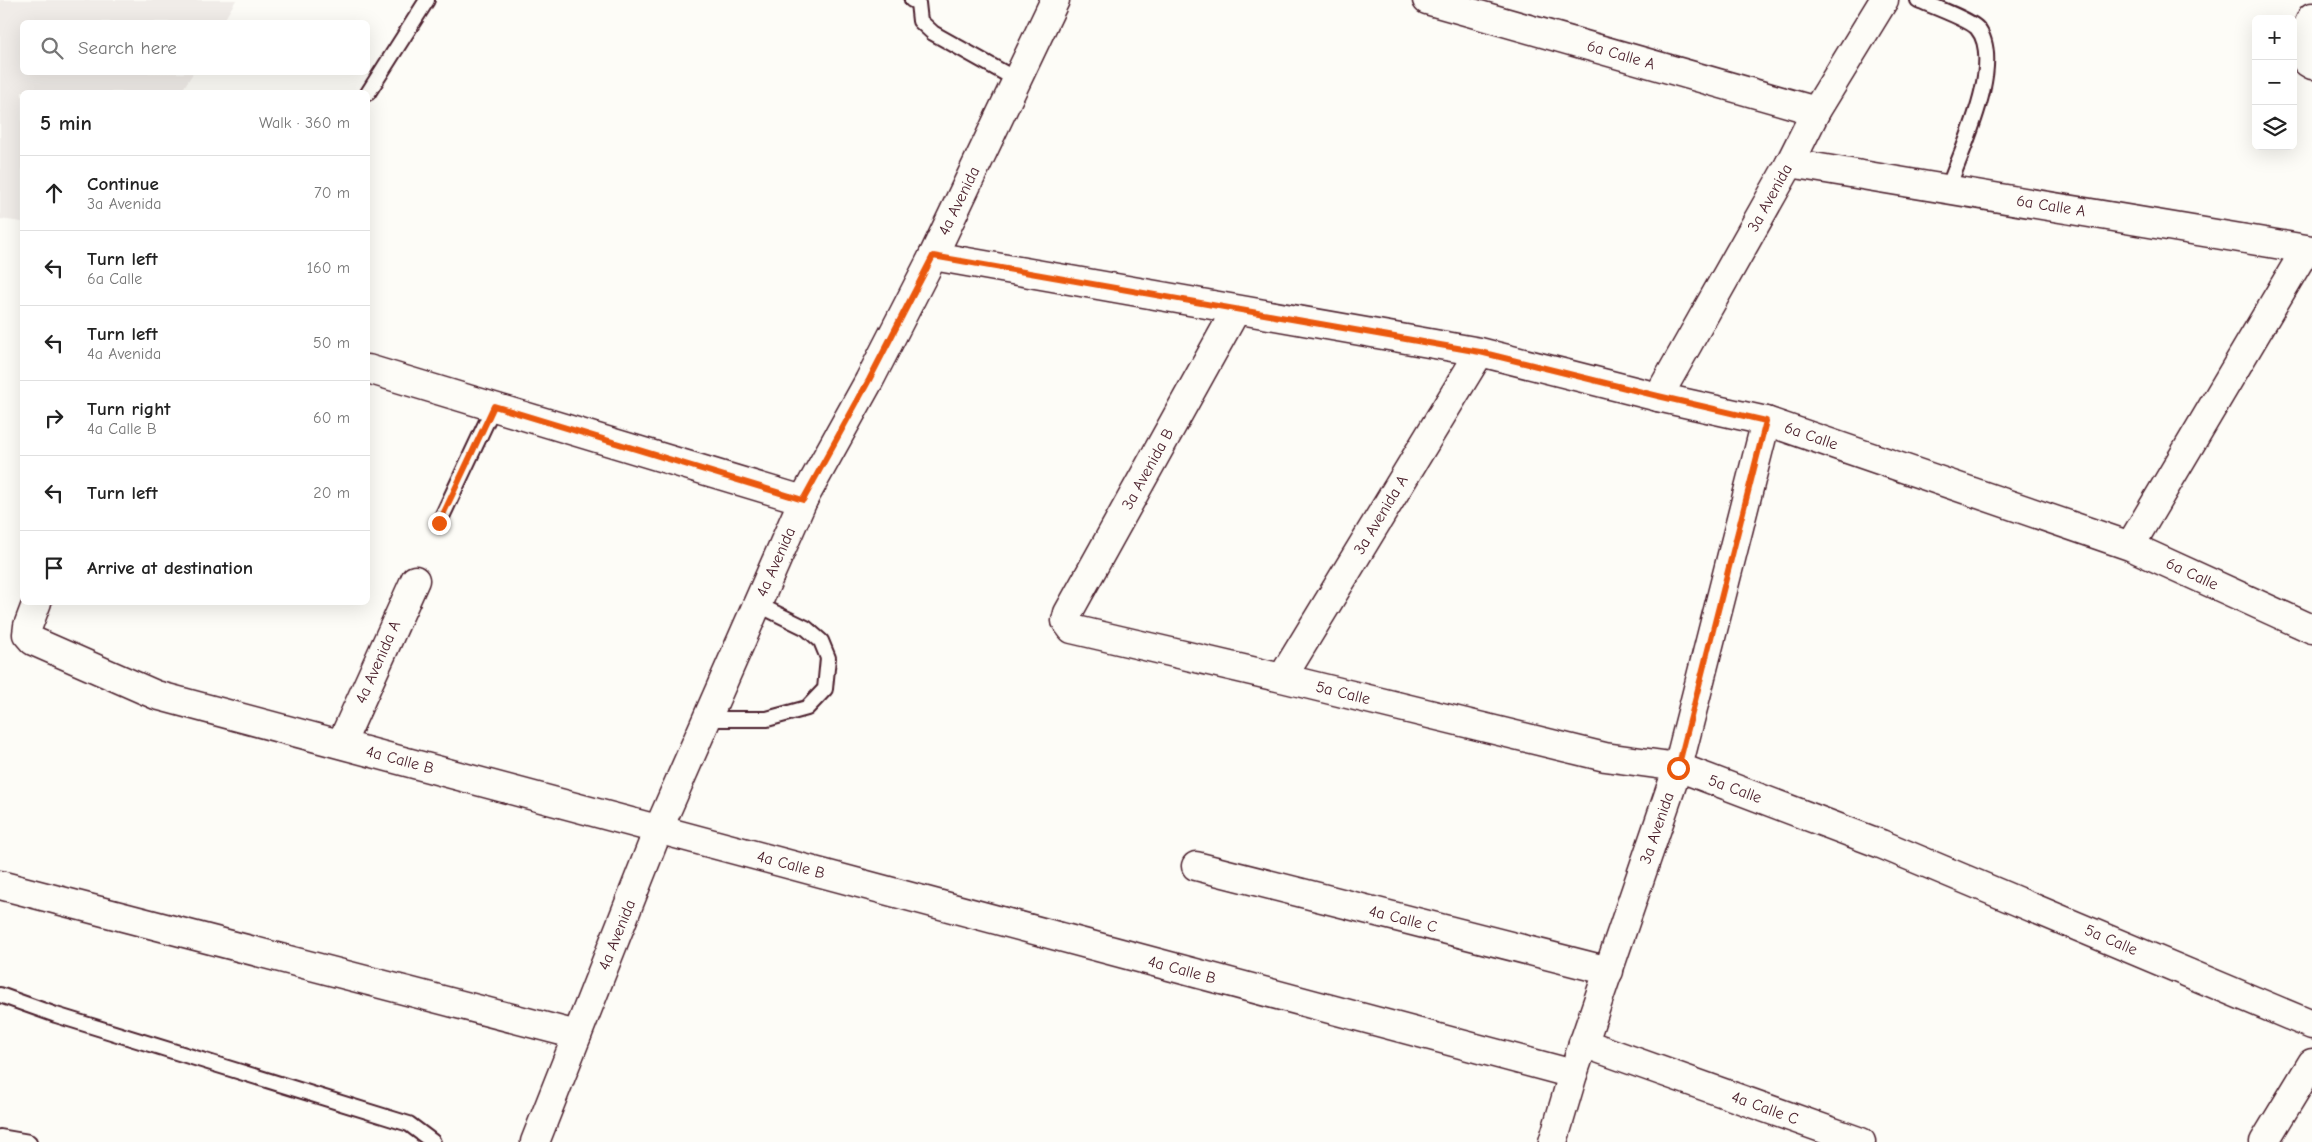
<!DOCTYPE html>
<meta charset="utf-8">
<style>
body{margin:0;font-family:"Comic Neue",sans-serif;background:#f2f2f2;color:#222}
.controls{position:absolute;right:15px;top:15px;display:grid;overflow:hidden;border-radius:8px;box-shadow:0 5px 20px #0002}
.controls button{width:45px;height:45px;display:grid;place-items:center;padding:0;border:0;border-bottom:1px solid #e0e0e0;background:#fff;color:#222;font:25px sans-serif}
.stop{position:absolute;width:15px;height:15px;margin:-11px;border:4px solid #ea580c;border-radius:50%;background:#fff}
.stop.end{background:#ea580c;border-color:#fff;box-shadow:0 1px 5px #0008}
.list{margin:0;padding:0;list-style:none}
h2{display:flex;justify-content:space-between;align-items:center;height:65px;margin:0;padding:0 20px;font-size:21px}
h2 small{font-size:16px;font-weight:400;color:#767676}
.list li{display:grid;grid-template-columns:32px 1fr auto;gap:15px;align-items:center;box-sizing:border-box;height:75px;padding:0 20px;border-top:1px solid #e0e0e0}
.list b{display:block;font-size:19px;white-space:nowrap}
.list p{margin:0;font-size:16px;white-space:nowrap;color:#767676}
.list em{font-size:16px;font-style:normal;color:#767676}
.icon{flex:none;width:28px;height:28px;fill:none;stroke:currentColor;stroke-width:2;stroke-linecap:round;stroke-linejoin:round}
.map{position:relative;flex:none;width:2312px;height:1142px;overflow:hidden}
.search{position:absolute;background:#fff;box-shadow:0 5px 20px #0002;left:20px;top:20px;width:350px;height:55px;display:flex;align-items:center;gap:12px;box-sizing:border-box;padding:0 18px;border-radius:8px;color:#767676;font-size:19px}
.panel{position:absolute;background:#fff;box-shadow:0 5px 20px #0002;left:20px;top:90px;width:350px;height:515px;border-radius:8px}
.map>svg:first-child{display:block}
.built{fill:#f0ece8}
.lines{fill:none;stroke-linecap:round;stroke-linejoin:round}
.lane-casing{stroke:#4a1f2b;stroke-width:18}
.street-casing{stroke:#4a1f2b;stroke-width:31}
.secondary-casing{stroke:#4a1f2b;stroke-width:31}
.lane{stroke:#fdfcf7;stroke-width:14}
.street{stroke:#fdfcf7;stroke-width:28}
.secondary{stroke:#fdfcf7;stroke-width:28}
.route{stroke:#ea580c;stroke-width:6}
.labels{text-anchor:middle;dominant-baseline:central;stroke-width:4.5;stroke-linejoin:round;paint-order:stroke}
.street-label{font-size:16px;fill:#4a1f2b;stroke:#fdfcf7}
</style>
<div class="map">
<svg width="2312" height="1142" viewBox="0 0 2312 1142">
<rect width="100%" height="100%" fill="#fdfcf7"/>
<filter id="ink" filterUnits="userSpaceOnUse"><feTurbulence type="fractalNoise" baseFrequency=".02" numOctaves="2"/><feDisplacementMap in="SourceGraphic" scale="10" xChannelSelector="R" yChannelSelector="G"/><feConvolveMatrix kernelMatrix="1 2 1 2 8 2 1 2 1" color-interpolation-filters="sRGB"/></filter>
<g filter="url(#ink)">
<path class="built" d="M 0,0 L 236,0 L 223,22 L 22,22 L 22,72 L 193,73 L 181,92 L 22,92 L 22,222 L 0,219 Z"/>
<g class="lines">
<defs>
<path id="lane" d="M 912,0 L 918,3 L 920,21 L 933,33 L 1017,80
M 1918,0 C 1930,5 1970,20 1977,28 C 2004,60 1965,143 1952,178
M 368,93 L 427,0
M 439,523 L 494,406
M 707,719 L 767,719 L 807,708 L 825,689 L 828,658 L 821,641 L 806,628 L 757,604
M 0,995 L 56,1015 L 409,1124 L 433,1142
M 0,1137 L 29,1142"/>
<path id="street" d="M 1427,0 L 1816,111
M 2312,17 L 2299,44 L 2307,62 L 2312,65
M 1790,163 L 2312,250
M 933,256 L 1480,352 L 1658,397
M 1236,310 L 1068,613 L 1066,621 L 1072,629 L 1282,678 L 1605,757 L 1678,767 L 1881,844 L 2312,1025
M 368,369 L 803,500
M 1766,421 L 2130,546 L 2312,629
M 2130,546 L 2306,249
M 37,602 L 28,626 L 27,634 L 33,641 L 156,695 L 1573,1074
M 1282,678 L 1480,352
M 341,744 L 415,580
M 1196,866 L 1609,971
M 0,885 L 577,1035
M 1583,1043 L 1861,1142
M 2264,1142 L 2312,1063"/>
<path id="secondary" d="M 535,1142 L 658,830 L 803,500 L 869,381 L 933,256 L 1055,0
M 1553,1142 L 1573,1074 L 1678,767 L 1766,421 L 1658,397 L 1790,163 L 1816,111 L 1884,0"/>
</defs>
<use href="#lane" class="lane-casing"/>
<use href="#street" class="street-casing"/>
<use href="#secondary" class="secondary-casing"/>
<use href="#lane" class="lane"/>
<use href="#street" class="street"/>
<use href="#secondary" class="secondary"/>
</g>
</g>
<g class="lines" filter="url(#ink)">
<path class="route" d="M 439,523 L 494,406 L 803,500 L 869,380 L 933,256 L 1480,352 L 1658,396 L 1766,421 L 1678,768"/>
</g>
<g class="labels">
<g class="street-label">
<text transform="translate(1621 55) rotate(16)">6a Calle A</text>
<text transform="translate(1770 198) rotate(-61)">3a Avenida</text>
<text transform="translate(959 201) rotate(-64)">4a Avenida</text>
<text transform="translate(2051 206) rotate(9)">6a Calle A</text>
<text transform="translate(1811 436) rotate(19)">6a Calle</text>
<text transform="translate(1148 469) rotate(-61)">3a Avenida B</text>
<text transform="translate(1381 515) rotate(-59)">3a Avenida A</text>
<text transform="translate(776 562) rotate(-66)">4a Avenida</text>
<text transform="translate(2192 574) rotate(25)">6a Calle</text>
<text transform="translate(378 662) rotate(-66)">4a Avenida A</text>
<text transform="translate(1343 693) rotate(14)">5a Calle</text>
<text transform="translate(400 760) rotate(15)">4a Calle B</text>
<text transform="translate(1735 789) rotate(20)">5a Calle</text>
<text transform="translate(1657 828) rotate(-71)">3a Avenida</text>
<text transform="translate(791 865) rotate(15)">4a Calle B</text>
<text transform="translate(1403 919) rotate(14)">4a Calle C</text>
<text transform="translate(617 935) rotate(-68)">4a Avenida</text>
<text transform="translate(2111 940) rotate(23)">5a Calle</text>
<text transform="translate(1182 970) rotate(15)">4a Calle B</text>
<text transform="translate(1765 1108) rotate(20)">4a Calle C</text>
</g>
</g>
</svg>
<div class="controls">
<button>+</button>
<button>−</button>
<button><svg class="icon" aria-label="layers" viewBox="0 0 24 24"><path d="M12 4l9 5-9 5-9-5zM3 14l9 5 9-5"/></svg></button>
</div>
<div class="stop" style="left:1678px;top:768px"></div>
<div class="stop end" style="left:439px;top:523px"></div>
<div class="search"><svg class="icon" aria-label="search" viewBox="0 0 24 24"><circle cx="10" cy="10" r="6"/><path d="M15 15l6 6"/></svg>Search here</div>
<section class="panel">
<h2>5 min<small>Walk · 360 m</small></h2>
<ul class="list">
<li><svg class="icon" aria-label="ahead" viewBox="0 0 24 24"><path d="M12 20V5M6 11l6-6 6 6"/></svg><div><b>Continue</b><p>3a Avenida</p></div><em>70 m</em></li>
<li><svg class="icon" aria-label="left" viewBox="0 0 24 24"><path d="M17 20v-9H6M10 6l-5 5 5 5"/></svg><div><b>Turn left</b><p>6a Calle</p></div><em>160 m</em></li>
<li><svg class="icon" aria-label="left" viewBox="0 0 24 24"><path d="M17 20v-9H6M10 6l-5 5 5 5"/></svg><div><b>Turn left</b><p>4a Avenida</p></div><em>50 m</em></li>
<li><svg class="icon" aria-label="right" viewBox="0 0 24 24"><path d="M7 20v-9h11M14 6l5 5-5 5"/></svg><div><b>Turn right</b><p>4a Calle B</p></div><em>60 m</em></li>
<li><svg class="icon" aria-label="left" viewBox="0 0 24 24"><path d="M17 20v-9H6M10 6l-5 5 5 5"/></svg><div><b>Turn left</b></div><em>20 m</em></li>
<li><svg class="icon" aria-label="arrive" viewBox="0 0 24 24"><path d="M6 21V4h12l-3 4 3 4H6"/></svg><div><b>Arrive at destination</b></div></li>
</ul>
</section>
</div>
